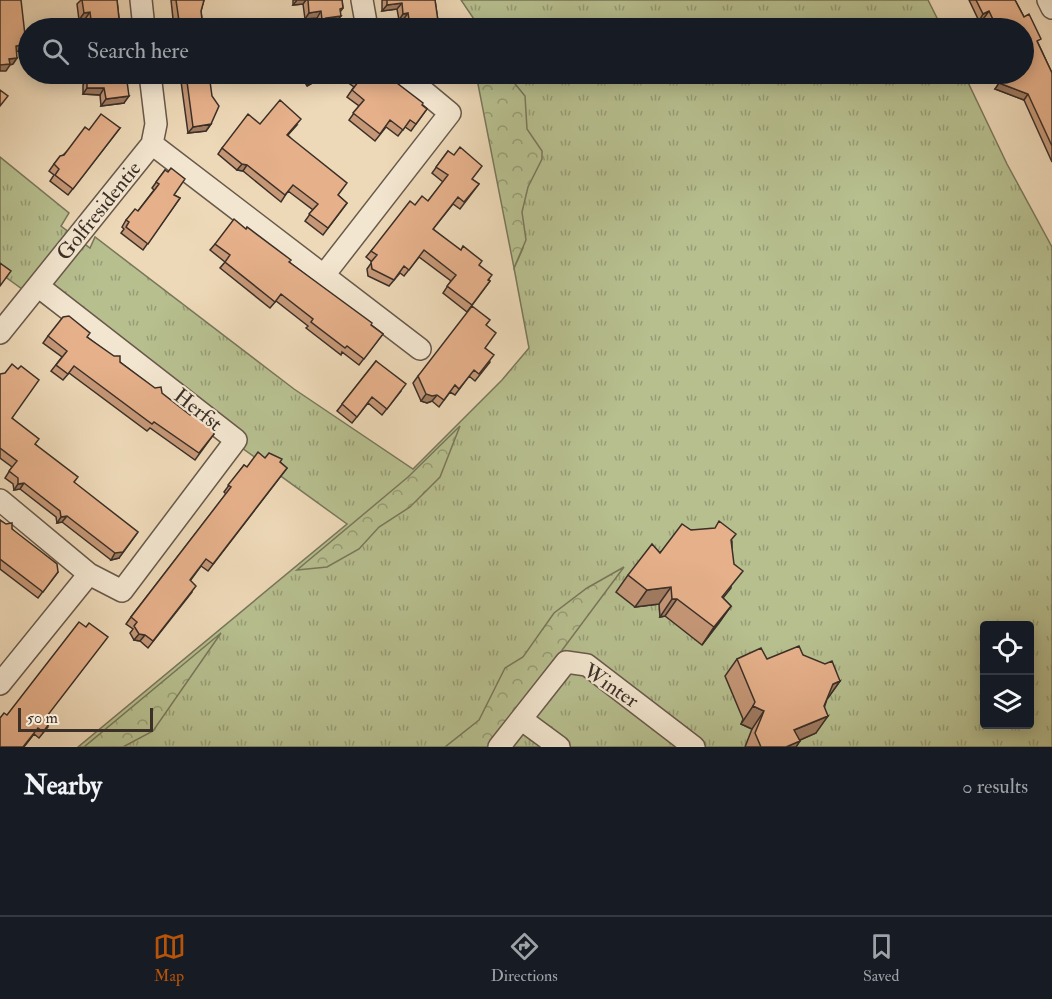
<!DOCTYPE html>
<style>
body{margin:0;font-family:"IM FELL Double Pica",serif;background:#242831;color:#f1f3f6}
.controls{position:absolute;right:18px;bottom:18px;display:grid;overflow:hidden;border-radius:6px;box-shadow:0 3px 15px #0003}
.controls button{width:54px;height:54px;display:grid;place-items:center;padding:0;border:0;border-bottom:2px solid #363941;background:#171b24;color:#f1f3f6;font:30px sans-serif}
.scale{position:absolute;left:18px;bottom:15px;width:135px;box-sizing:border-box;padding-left:6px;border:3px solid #3b2f27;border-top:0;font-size:16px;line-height:21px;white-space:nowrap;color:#3b2f27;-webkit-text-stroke:4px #f3e6d0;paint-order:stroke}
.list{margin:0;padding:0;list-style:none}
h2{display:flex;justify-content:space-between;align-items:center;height:78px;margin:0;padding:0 24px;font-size:26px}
h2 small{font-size:20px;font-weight:400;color:#9ea1a6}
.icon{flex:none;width:33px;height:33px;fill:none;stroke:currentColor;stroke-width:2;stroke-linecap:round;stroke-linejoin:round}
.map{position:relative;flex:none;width:1052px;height:747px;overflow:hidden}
.search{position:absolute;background:#171b24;box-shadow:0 3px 15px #0003;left:18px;right:18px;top:18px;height:66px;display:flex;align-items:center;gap:15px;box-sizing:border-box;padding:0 21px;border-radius:33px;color:#9ea1a6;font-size:22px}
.sheet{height:168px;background:#171b24}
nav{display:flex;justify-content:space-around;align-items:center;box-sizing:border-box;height:84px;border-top:2px solid #363941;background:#171b24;font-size:16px;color:#9ea1a6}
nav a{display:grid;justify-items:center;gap:3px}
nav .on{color:#b45309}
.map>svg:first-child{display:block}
.grass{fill:url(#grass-tufts);stroke:#79775b;stroke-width:1.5;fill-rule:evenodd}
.forest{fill:url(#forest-crowns);stroke:#79775b;stroke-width:1.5}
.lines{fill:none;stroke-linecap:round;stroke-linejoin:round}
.minor-casing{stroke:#68594b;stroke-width:24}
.minor{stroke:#f3e6d0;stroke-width:21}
.wall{fill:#c59777;stroke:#3b2f27;stroke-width:1.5}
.shaded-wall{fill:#a07b61;stroke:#3b2f27;stroke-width:1.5}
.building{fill:#e5b08a;stroke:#3b2f27;stroke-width:1.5}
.labels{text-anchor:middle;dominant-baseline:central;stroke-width:4.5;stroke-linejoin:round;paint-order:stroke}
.street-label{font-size:21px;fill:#3b2f27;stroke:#f3e6d0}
</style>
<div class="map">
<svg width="1052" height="747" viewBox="0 0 1052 747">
<defs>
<pattern id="grass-tufts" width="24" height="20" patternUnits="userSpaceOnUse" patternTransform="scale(1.5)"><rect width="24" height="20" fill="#b7bf8f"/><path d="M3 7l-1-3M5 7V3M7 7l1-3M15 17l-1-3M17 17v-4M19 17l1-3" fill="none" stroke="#969c75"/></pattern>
<pattern id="forest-crowns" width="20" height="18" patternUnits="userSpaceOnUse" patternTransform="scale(1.5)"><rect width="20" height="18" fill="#b7bf8f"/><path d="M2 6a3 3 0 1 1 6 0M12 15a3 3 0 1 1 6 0" fill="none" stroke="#969c75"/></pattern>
</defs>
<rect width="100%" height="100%" fill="#edd8b7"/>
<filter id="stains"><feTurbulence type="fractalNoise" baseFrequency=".00333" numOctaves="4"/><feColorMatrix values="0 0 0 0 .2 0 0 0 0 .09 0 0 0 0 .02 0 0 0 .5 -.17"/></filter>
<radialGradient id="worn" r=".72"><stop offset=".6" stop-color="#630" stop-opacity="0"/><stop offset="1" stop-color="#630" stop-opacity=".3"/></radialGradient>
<path class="grass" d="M 461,0 L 928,0 L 942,28 L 480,28 Z
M 489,74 L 964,74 L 1007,164 L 1052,247 L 1052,747 L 78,747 L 347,524 L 0,273 L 0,157 L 69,213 L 61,226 L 90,248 L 95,237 L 294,389 L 413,469 L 502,380 L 529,348 L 514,268 L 523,248 ZM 984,626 L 1030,626 L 1030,724 L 984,724 Z"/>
<path class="forest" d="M 476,74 L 507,74 L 525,96 L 527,129 L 542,151 L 542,159 L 528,187 L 522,212 L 526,240 L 514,268 Z
M 460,426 L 440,477 L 410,507 L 379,527 L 359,549 L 327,567 L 297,570 L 408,477 Z
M 624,567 L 490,747 L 445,747 L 479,720 L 505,668 L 523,657 L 554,613 L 587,588 Z
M 221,633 L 153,731 L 123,747 L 84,747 Z"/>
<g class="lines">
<defs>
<path id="minor" d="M 141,0 L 144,28
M 362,0 L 367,28
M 1048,0 L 1052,8
M 152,144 L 420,349
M 324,275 L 450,113 L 403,74
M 0,333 L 152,144 L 156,124 L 150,74
M 0,500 L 89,574
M 0,684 L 89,574 L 122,591 L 236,440 L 38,286
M 521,719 L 559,747
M 499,747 L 566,662 L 587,665 L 694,747"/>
</defs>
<use href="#minor" class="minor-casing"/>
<use href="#minor" class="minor"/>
</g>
<path class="wall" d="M 81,0 L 117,0 L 120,28 L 87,28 L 85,19 L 79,20 L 77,4 Z
M 171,0 L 204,0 L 201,11 L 203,28 L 174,28 Z
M 293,0 L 342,0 L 343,8 L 340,12 L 336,22 L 330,23 L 333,28 L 318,28 L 317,18 L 305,19 L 303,4 L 293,5 Z
M 382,0 L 435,0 L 438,21 L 433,28 L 405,28 L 403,20 L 399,20 L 397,9 L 382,11 Z
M 969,0 L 1015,0 L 1038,43 L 1052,73 L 1052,162 L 1024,100 L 995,89 L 1012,76 L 1011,74 L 1023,74 L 1023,28 L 989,28 L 984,18 L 979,21 Z
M 92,74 L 126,74 L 124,103 L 101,106 L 100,95 L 83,94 L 83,85 L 87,78 L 93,78 Z
M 180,74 L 209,74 L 211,124 L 206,131 L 188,133 Z
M 300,74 L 328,74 L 307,86 Z
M 336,74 L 385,74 L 427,109 L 411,131 L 405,127 L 398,136 L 386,127 L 375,141 L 349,120 L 359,106 L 347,97 L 354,87 Z
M 260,124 L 297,125 L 288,135 L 338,195 L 347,203 L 323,235 L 305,221 L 313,210 L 288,191 L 281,202 L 243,171 L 237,170 L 218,154 L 222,148 Z
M 120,128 L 68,195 L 50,181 L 54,175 L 49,171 L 54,164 L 89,130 Z
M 448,151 L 472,179 L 479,184 L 460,209 L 453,204 L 433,229 L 479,266 L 490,281 L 467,312 L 443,293 L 451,281 L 419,257 L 404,276 L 400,273 L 389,286 L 368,276 L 367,269 L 372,262 L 366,257 L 371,251 L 415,205 L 428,201 L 443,182 L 432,173 Z
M 165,170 L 174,195 L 180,198 L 143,250 L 121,233 L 124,229 L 122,227 L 126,220 L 138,211 L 154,190 L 152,188 Z
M 215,244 L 289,262 L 383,334 L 359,365 L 342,352 L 341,355 L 306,328 L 308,326 L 276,301 L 270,308 L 220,268 L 225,262 L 210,250 Z
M 486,325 L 485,348 L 490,362 L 475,381 L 469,376 L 455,395 L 450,392 L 439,407 L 432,401 L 427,403 L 421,401 L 413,383 L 418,376 Z
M 48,336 L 87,337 L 214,434 L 195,460 L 150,428 L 147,431 L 69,373 L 63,380 L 51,371 L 62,357 L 43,343 Z
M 376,361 L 401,391 L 382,415 L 368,403 L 352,423 L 337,411 Z
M 0,374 L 12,418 L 35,444 L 74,482 L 119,558 L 111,560 L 62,522 L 57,523 L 56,517 L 20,489 L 14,490 L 13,484 L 5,478 L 12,467 L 0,458 Z
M 265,458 L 280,462 L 287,468 L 208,571 L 201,566 L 190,581 L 192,592 L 148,648 L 140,641 L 134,640 L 130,633 L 133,629 L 126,624 L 131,617 L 226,494 L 224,492 L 244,465 L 247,467 Z
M 0,520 L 12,529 L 58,572 L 38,598 L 0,569 Z
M 691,530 L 732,541 L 731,588 L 723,598 L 731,606 L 702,645 L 665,616 L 660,617 L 659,604 L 635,607 L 616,592 L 628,575 Z
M 803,655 L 840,681 L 827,699 L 816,733 L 800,740 L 796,747 L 745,747 L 752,729 L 741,724 L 743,719 L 725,676 L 737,659 L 767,659 Z
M 7,715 L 47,716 L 48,727 L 39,738 L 34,734 L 24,747 L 0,747 Z"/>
<path class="shaded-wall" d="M 297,0 L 306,0 L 303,4 L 293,5 Z
M 402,3 L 397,9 L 382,11 L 387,5 Z
M 321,11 L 317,18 L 305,19 L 309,13 Z
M 989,11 L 984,18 L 979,21 L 983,14 Z
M 90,12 L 85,19 L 79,20 L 84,13 Z
M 408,13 L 403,20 L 399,20 L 403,14 Z
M 341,16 L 336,22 L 322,24 L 326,18 Z
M 438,21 L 433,28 L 408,28 L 410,26 Z
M 26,44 L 21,51 L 11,52 L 16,46 Z
M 17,58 L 13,64 L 10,65 L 6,71 L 0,71 L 0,65 L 9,59 Z
M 321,74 L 328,74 L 307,86 L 312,79 Z
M 999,83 L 1028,94 L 1024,100 L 995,89 Z
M 87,88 L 104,88 L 100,95 L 83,94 Z
M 129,96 L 124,103 L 101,106 L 106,99 Z
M 211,124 L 206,131 L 188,133 L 193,127 Z
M 242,164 L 247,165 L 243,171 L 237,170 Z
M 426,394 L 437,395 L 432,401 L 427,403 L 421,401 Z
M 24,483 L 20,489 L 14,490 L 18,484 Z
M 67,516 L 62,522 L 57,523 L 61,517 Z
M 138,532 L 119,558 L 111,560 L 115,553 Z
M 671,587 L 659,604 L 635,607 L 647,590 Z
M 672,599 L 677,599 L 665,616 L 660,617 Z
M 731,606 L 719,623 L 702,645 L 714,627 Z
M 139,634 L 145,635 L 140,641 L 134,640 Z
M 840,681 L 828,698 L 821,702 L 833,684 Z
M 753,706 L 764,711 L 752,729 L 741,724 Z
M 828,716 L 816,733 L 784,747 L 794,730 Z
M 800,741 L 796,747 L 786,747 Z"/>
<path class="building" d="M 0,0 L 21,0 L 26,44 L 16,46 L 17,58 L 9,59 L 10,64 L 0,65 Z
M 82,0 L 117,0 L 120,28 L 92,28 L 90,12 L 84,13 Z
M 176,0 L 204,0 L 201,11 L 203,28 L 180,28 Z
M 308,0 L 342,0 L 343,8 L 340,9 L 341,16 L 326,18 L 333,28 L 323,28 L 321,11 L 309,13 Z
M 387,0 L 435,0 L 438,21 L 410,26 L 408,13 L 403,14 L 402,3 L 387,5 Z
M 976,0 L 1015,0 L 1024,17 L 1029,14 L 1041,39 L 1037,41 L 1052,73 L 1052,146 L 1028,94 L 999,83 L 1018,74 L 1023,74 L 1023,28 L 997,28 L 989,11 L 983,14 Z
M 438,22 L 446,28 L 434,28 Z
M 98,74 L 126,74 L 129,96 L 106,99 L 104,88 L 87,88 L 87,78 L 98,77 Z
M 186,74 L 209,74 L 212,96 L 219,106 L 211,124 L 193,127 Z
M 308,74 L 321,74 L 312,79 Z
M 349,74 L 385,74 L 423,103 L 422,105 L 427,109 L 416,124 L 410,120 L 403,130 L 390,120 L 380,134 L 353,113 L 364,100 L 352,90 L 359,81 Z
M 0,90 L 8,96 L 0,106 Z
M 280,100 L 301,119 L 287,135 L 347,183 L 338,195 L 347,203 L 328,228 L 309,214 L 318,204 L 293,185 L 285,195 L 247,165 L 242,164 L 222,148 L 248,114 L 260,124 Z
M 101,114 L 120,128 L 73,189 L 55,175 L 59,169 L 54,164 L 60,156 L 64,155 L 85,127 L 89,130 Z
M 460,147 L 482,166 L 472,179 L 479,184 L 464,202 L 458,197 L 433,229 L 461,250 L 463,246 L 482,261 L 479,265 L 492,275 L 488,280 L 490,281 L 472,305 L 447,286 L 456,275 L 424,250 L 409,270 L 404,266 L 394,280 L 372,269 L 371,262 L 377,255 L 371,251 L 410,201 L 415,205 L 422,196 L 428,201 L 448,175 L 436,167 L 448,151 L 454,155 Z
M 171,168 L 185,179 L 174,195 L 180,198 L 148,244 L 126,227 L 129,222 L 126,220 L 135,209 L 138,211 L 156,188 L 159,184 L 156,182 L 165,170 L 168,172 Z
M 234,219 L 246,229 L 247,227 L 291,260 L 289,262 L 372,323 L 371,325 L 383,334 L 364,359 L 347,346 L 345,348 L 311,322 L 313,319 L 281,294 L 275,302 L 225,262 L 230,255 L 215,244 Z
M 0,263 L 11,271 L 0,286 Z
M 472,306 L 490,320 L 486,325 L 496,333 L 485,348 L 494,355 L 479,374 L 474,370 L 459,389 L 455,385 L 444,400 L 437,395 L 432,396 L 426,394 L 418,376 Z
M 69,316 L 90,333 L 87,337 L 114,356 L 120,356 L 120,362 L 155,388 L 161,387 L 162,393 L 190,415 L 192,412 L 213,429 L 214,434 L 199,453 L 154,422 L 152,424 L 74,366 L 68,374 L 56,365 L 67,351 L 48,336 L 63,317 Z
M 376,361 L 406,384 L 387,409 L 372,397 L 357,417 L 342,404 Z
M 12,364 L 18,369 L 21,366 L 39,380 L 12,418 L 39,439 L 35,444 L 78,477 L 74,482 L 138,532 L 123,552 L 115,553 L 67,516 L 61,517 L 60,511 L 24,483 L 18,484 L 18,478 L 9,471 L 17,461 L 0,448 L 0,374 L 5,373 Z
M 258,452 L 265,458 L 269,453 L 282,459 L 280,462 L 287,468 L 213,564 L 206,559 L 190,580 L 196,586 L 153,641 L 145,635 L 139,634 L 134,626 L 137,622 L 131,617 L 231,487 L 228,485 L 244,465 L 247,467 Z
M 0,520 L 6,524 L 12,523 L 12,529 L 57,564 L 58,572 L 43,592 L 0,559 Z
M 719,521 L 736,534 L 731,540 L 734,564 L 743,571 L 722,597 L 731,606 L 714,627 L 677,599 L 672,599 L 671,587 L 647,590 L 628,575 L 652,544 L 660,553 L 682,524 L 691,530 L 715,528 Z
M 79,622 L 86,627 L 89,623 L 108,637 L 47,716 L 52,720 L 43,732 L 38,728 L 23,747 L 0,747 L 0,718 L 4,713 L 7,715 Z
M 799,646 L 803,655 L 825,664 L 832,661 L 840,681 L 833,684 L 824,706 L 828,716 L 794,730 L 800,741 L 786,747 L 761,747 L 755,733 L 764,711 L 753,706 L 755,702 L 737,659 L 761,648 L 767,659 Z"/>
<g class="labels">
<g class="street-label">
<text transform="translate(99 211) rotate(-51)">Golfresidentie</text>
<text transform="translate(198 410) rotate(38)">Herfst</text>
<text transform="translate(611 686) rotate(34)">Winter</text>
</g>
</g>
<rect width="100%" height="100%" filter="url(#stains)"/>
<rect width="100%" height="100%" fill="url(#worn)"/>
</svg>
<div class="controls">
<button><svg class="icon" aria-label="locate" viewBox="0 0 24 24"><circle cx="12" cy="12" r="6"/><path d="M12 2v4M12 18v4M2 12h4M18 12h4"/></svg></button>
<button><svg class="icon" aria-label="layers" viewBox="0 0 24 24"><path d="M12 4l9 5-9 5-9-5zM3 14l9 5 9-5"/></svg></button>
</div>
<div class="scale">50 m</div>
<div class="search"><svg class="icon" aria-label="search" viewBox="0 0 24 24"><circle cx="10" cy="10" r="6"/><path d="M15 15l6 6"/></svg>Search here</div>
</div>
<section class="sheet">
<h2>Nearby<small>0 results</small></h2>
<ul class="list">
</ul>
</section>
<nav>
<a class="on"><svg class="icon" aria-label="map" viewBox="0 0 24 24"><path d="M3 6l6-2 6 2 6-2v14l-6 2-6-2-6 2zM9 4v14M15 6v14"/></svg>Map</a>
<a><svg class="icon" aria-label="directions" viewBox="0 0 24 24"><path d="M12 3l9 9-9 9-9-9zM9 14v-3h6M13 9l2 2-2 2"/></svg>Directions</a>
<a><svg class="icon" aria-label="saved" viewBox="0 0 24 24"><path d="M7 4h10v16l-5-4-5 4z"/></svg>Saved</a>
</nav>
